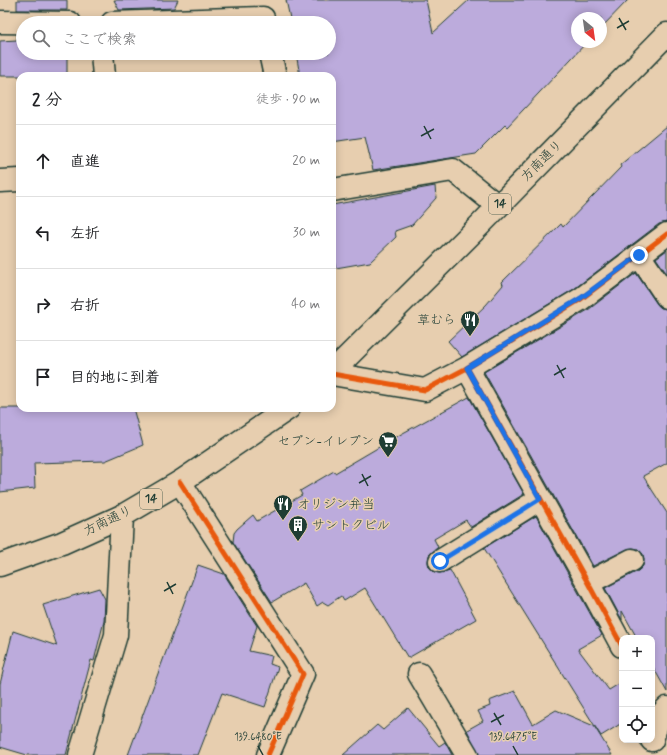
<!DOCTYPE html>
<html lang="ja">
<meta charset="utf-8">
<style>
body{margin:0;font-family:Mynerve,"Klee One",sans-serif;background:#f6f6f6;color:#202124}
.controls{position:absolute;right:12px;bottom:12px;display:grid;overflow:hidden;border-radius:8px;box-shadow:0 2px 10px #0003}
.controls button{width:36px;height:36px;display:grid;place-items:center;padding:0;border:0;border-bottom:1px solid #e0e0e0;background:#fff;color:#202124;font:20px sans-serif}
.compass{position:absolute;left:571px;top:12px;width:36px;height:36px;border-radius:50%;background:#fff;box-shadow:0 2px 10px #0003;rotate:151deg}
.stop{position:absolute;width:12px;height:12px;margin:-9px;border:3px solid #1a73e8;border-radius:50%;background:#fff}
.stop.end{background:#1a73e8;border-color:#fff;box-shadow:0 1px 4px #0008}
.list{margin:0;padding:0;list-style:none}
h2{display:flex;justify-content:space-between;align-items:center;height:52px;margin:0;padding:0 16px;font-size:17px}
h2 small{font-size:13px;font-weight:400;color:#757577}
.list li{display:grid;grid-template-columns:26px 1fr auto;gap:12px;align-items:center;box-sizing:border-box;height:72px;padding:0 16px;border-top:1px solid #e0e0e0}
.list b{display:block;font-size:15px;white-space:nowrap}
.list em{font-size:13px;font-style:normal;color:#757577}
.icon{flex:none;width:22px;height:22px;fill:none;stroke:currentColor;stroke-width:2;stroke-linecap:round;stroke-linejoin:round}
.map{position:relative;flex:none;width:667px;height:755px;overflow:hidden}
.search{position:absolute;background:#fff;box-shadow:0 2px 10px #0003;left:16px;top:16px;width:320px;height:44px;display:flex;align-items:center;gap:10px;box-sizing:border-box;padding:0 14px;border-radius:22px;color:#757577;font-size:15px}
.panel{position:absolute;background:#fff;box-shadow:0 2px 10px #0003;left:16px;top:72px;width:320px;height:340px;border-radius:12px}
.map>svg:first-child{display:block}
.building{fill:#bcabdc;stroke:#1f3d34}
.lines{fill:none;stroke-linecap:round;stroke-linejoin:round}
.minor-casing{stroke:#1f3d34;stroke-width:25}
.major-casing{stroke:#1f3d34;stroke-width:25}
.minor{stroke:#e7ceaf;stroke-width:22}
.major{stroke:#e7ceaf;stroke-width:22}
.cycleway-casing{stroke:#e7ceaf;stroke-width:8}
.cycleway{stroke:#e8590c;stroke-width:5}
.route{stroke:#1a73e8;stroke-width:5}
.ticks{fill:none;stroke:#1f3d34;stroke-width:1.5}
.labels{text-anchor:middle;dominant-baseline:central;stroke-width:3;stroke-linejoin:round;paint-order:stroke}
.shield{fill:#e7ceaf;stroke:#5b6859;stroke-width:1}
.shield-label{font-size:12px;font-weight:bold;fill:#1f3d34}
.street-label{font-size:13px;fill:#1f3d34;stroke:#e7ceaf}
.poi-label{font-size:13px;fill:#1f3d34;stroke:#e7ceaf;text-anchor:end}
.ticks-label{font-size:10px;text-anchor:middle;fill:#1f3d34;stroke:#e7ceaf;stroke-width:3;stroke-linejoin:round;paint-order:stroke}
</style>
<div class="map">
<svg width="667" height="755" viewBox="0 0 667 755">
<rect width="100%" height="100%" fill="#e7ceaf"/>
<filter id="ink" filterUnits="userSpaceOnUse"><feTurbulence type="fractalNoise" baseFrequency=".025" numOctaves="2"/><feDisplacementMap in="SourceGraphic" scale="8" xChannelSelector="R" yChannelSelector="G"/><feConvolveMatrix kernelMatrix="1 2 1 2 8 2 1 2 1" color-interpolation-filters="sRGB"/></filter>
<g filter="url(#ink)">
<path class="building" d="M 17,0 L 67,0 L 67,10 L 17,10 Z
M 114,0 L 178,0 L 174,8 L 119,10 Z
M 286,0 L 426,0 L 433,33 L 469,0 L 628,0 L 601,28 L 601,18 L 577,18 L 577,42 L 587,42 L 507,127 L 505,125 L 476,154 L 373,170 L 365,137 L 332,142 L 332,76 L 300,76 L 296,53 L 329,53 L 329,23 L 291,23 Z
M 17,35 L 23,35 L 23,53 L 67,53 L 67,76 L 0,76 L 0,41 L 17,40 Z
M 667,126 L 667,222 L 659,224 L 574,289 L 462,357 L 448,341 L 486,305 L 503,285 L 502,282 L 561,224 L 563,227 L 621,167 L 620,165 Z
M 435,186 L 436,198 L 412,225 L 395,231 L 396,237 L 370,262 L 336,268 L 332,255 L 332,205 Z
M 667,250 L 667,274 L 656,258 Z
M 636,273 L 657,304 L 661,308 L 667,309 L 667,463 L 643,476 L 667,513 L 667,692 L 652,665 L 652,638 L 637,638 L 622,611 L 622,620 L 605,588 L 638,571 L 643,566 L 644,561 L 643,554 L 638,549 L 633,548 L 627,549 L 593,566 L 484,372 L 588,310 Z
M 469,397 L 524,494 L 471,527 L 466,520 L 434,539 L 438,547 L 429,555 L 428,562 L 429,567 L 434,572 L 440,573 L 450,570 L 476,619 L 408,658 L 365,588 L 344,601 L 341,596 L 328,605 L 323,602 L 317,606 L 304,583 L 272,602 L 233,542 L 234,533 L 237,529 L 253,515 L 257,521 L 302,495 L 300,491 L 334,471 L 335,473 L 403,433 Z
M 0,408 L 133,408 L 143,445 L 105,461 L 34,463 L 35,488 L 0,492 Z
M 536,516 L 602,635 L 578,649 L 609,690 L 622,682 L 622,723 L 601,736 L 484,548 Z
M 198,565 L 224,574 L 257,626 L 249,651 L 272,656 L 270,664 L 278,667 L 265,707 L 222,693 L 198,755 L 128,755 Z
M 99,588 L 105,599 L 104,621 L 94,661 L 91,660 L 66,755 L 27,755 L 0,747 L 0,684 L 13,631 L 57,646 L 43,605 Z
M 515,691 L 533,724 L 556,710 L 594,726 L 612,755 L 479,755 L 467,730 L 483,721 L 478,711 L 490,706 L 489,701 Z
M 408,708 L 439,746 L 445,742 L 452,755 L 343,755 L 377,725 L 383,730 Z"/>
<g class="lines">
<defs>
<path id="minor" d="M 0,22 L 70,23
M 112,23 L 263,18
M 102,53 L 104,76
M 270,53 L 275,76
M 0,181 L 20,180
M 332,190 L 453,170 L 498,206
M 639,255 L 667,297
M 467,368 L 588,583 L 622,646
M 332,374 L 425,390 L 467,368 L 581,299 L 667,234
M 180,482 L 303,674 L 268,755
M 440,561 L 540,499
M 588,583 L 632,560
M 419,674 L 467,755
M 652,740 L 659,717 L 667,708
M 80,755 L 116,635 L 122,516"/>
<path id="major" d="M 332,372 L 477,228 L 667,34
M 0,565 L 62,543 L 122,516 L 180,482 L 289,408"/>
</defs>
<use href="#minor" class="minor-casing"/>
<use href="#major" class="major-casing"/>
<use href="#minor" class="minor"/>
<use href="#major" class="major"/>
<defs>
<path id="cycleway" d="M 467,368 L 588,583 L 622,646
M 332,374 L 425,390 L 467,368 L 581,299 L 667,234
M 180,482 L 303,674 L 268,755"/>
</defs>
<use href="#cycleway" class="cycleway-casing"/>
<use href="#cycleway" class="cycleway"/>
</g>
</g>
<g class="lines" filter="url(#ink)">
<path class="route" d="M 440,561 L 540,499 L 467,368 L 581,298 L 639,255"/>
</g>
<path class="ticks" d="M 619,18 L 626,30M 617,28 L 629,21M 424,126 L 431,139M 421,136 L 434,129M 557,365 L 564,378M 554,375 L 566,368M 362,474 L 368,486M 359,483 L 371,476M 167,582 L 173,594M 164,591 L 176,584M 494,713 L 501,725M 491,722 L 504,715M 258,746 L 263,755M 513,746 L 518,755"/>
<defs>
<symbol id="restaurant-pin" viewBox="-11 -11 22 30"><path d="M0 17L-7.5 6A9.5 9.5 0 1 1 7.5 6Z" fill="#1f3d34" stroke="#e7ceaf"/><path d="M-5-6h1v4h1v-4h1v4h1v-4h1v5L-1.5 .5V6h-2V.5L-5-1ZM5-6V6H3V1.5H1.5Q1.5-4 5-6Z" fill="#fff"/></symbol>
<symbol id="supermarket-pin" viewBox="-11 -11 22 30"><path d="M0 17L-7.5 6A9.5 9.5 0 1 1 7.5 6Z" fill="#1f3d34" stroke="#e7ceaf"/><path d="M-6-5.5h2.5l.6 2H6L4.5 2H-2.5L-4.4-4H-6ZM-1.5 3.2a1.3 1.3 0 1 0 .1 0ZM3 3.2a1.3 1.3 0 1 0 .1 0Z" fill="#fff"/></symbol>
<symbol id="building-pin" viewBox="-11 -11 22 30"><path d="M0 17L-7.5 6A9.5 9.5 0 1 1 7.5 6Z" fill="#1f3d34" stroke="#e7ceaf"/><path d="M-4-6H4V6H1V3H-1V6H-4ZM-2.5-4.3h1.7v1.8h-1.7ZM.8-4.3h1.7v1.8H.8ZM-2.5-1h1.7V.8h-1.7ZM.8-1h1.7V.8H.8Z" fill="#fff"/></symbol>
</defs>
<g fill-rule="evenodd">
<use href="#restaurant-pin" x="459" y="309" width="22" height="30"/>
<use href="#supermarket-pin" x="377" y="430" width="22" height="30"/>
<use href="#restaurant-pin" x="272" y="493" width="22" height="30"/>
<use href="#building-pin" x="287" y="514" width="22" height="30"/>
</g>
<g class="labels">
<g class="shield">
<rect x="489" y="194" width="22" height="20" rx="3"/>
<rect x="140" y="489" width="22" height="20" rx="3"/>
</g>
<g class="shield-label">
<text x="500" y="204">14</text>
<text x="151" y="499">14</text>
</g>
<g class="street-label">
<text transform="translate(542 161) rotate(-45)">方南通り</text>
<text transform="translate(108 521) rotate(-26)">方南通り</text>
</g>
<g class="poi-label">
<text x="456" y="320">草むら</text>
<text x="374" y="441">セブン-イレブン</text>
<text x="297" y="504" text-anchor="start">オリジン弁当</text>
<text x="312" y="525" text-anchor="start">サントクビル</text>
</g>
</g>
<g class="ticks-label">
<text x="258" y="740">139.6480°E</text>
<text x="513" y="740">139.6475°E</text>
</g>
</svg>
<div class="controls">
<button>+</button>
<button>−</button>
<button><svg class="icon" aria-label="locate" viewBox="0 0 24 24"><circle cx="12" cy="12" r="6"/><path d="M12 2v4M12 18v4M2 12h4M18 12h4"/></svg></button>
</div>
<svg class="compass" viewBox="-18 -18 36 36"><path d="M0-13l5 13h-10z" fill="#e53935"/><path d="M0 13l5-13h-10z" fill="#757577"/></svg>
<div class="stop" style="left:440px;top:561px"></div>
<div class="stop end" style="left:639px;top:255px"></div>
<div class="search"><svg class="icon" aria-label="search" viewBox="0 0 24 24"><circle cx="10" cy="10" r="6"/><path d="M15 15l6 6"/></svg>ここで検索</div>
<section class="panel">
<h2>2 分<small>徒歩 · 90 m</small></h2>
<ul class="list">
<li><svg class="icon" aria-label="ahead" viewBox="0 0 24 24"><path d="M12 20V5M6 11l6-6 6 6"/></svg><div><b>直進</b></div><em>20 m</em></li>
<li><svg class="icon" aria-label="left" viewBox="0 0 24 24"><path d="M17 20v-9H6M10 6l-5 5 5 5"/></svg><div><b>左折</b></div><em>30 m</em></li>
<li><svg class="icon" aria-label="right" viewBox="0 0 24 24"><path d="M7 20v-9h11M14 6l5 5-5 5"/></svg><div><b>右折</b></div><em>40 m</em></li>
<li><svg class="icon" aria-label="arrive" viewBox="0 0 24 24"><path d="M6 21V4h12l-3 4 3 4H6"/></svg><div><b>目的地に到着</b></div></li>
</ul>
</section>
</div>
